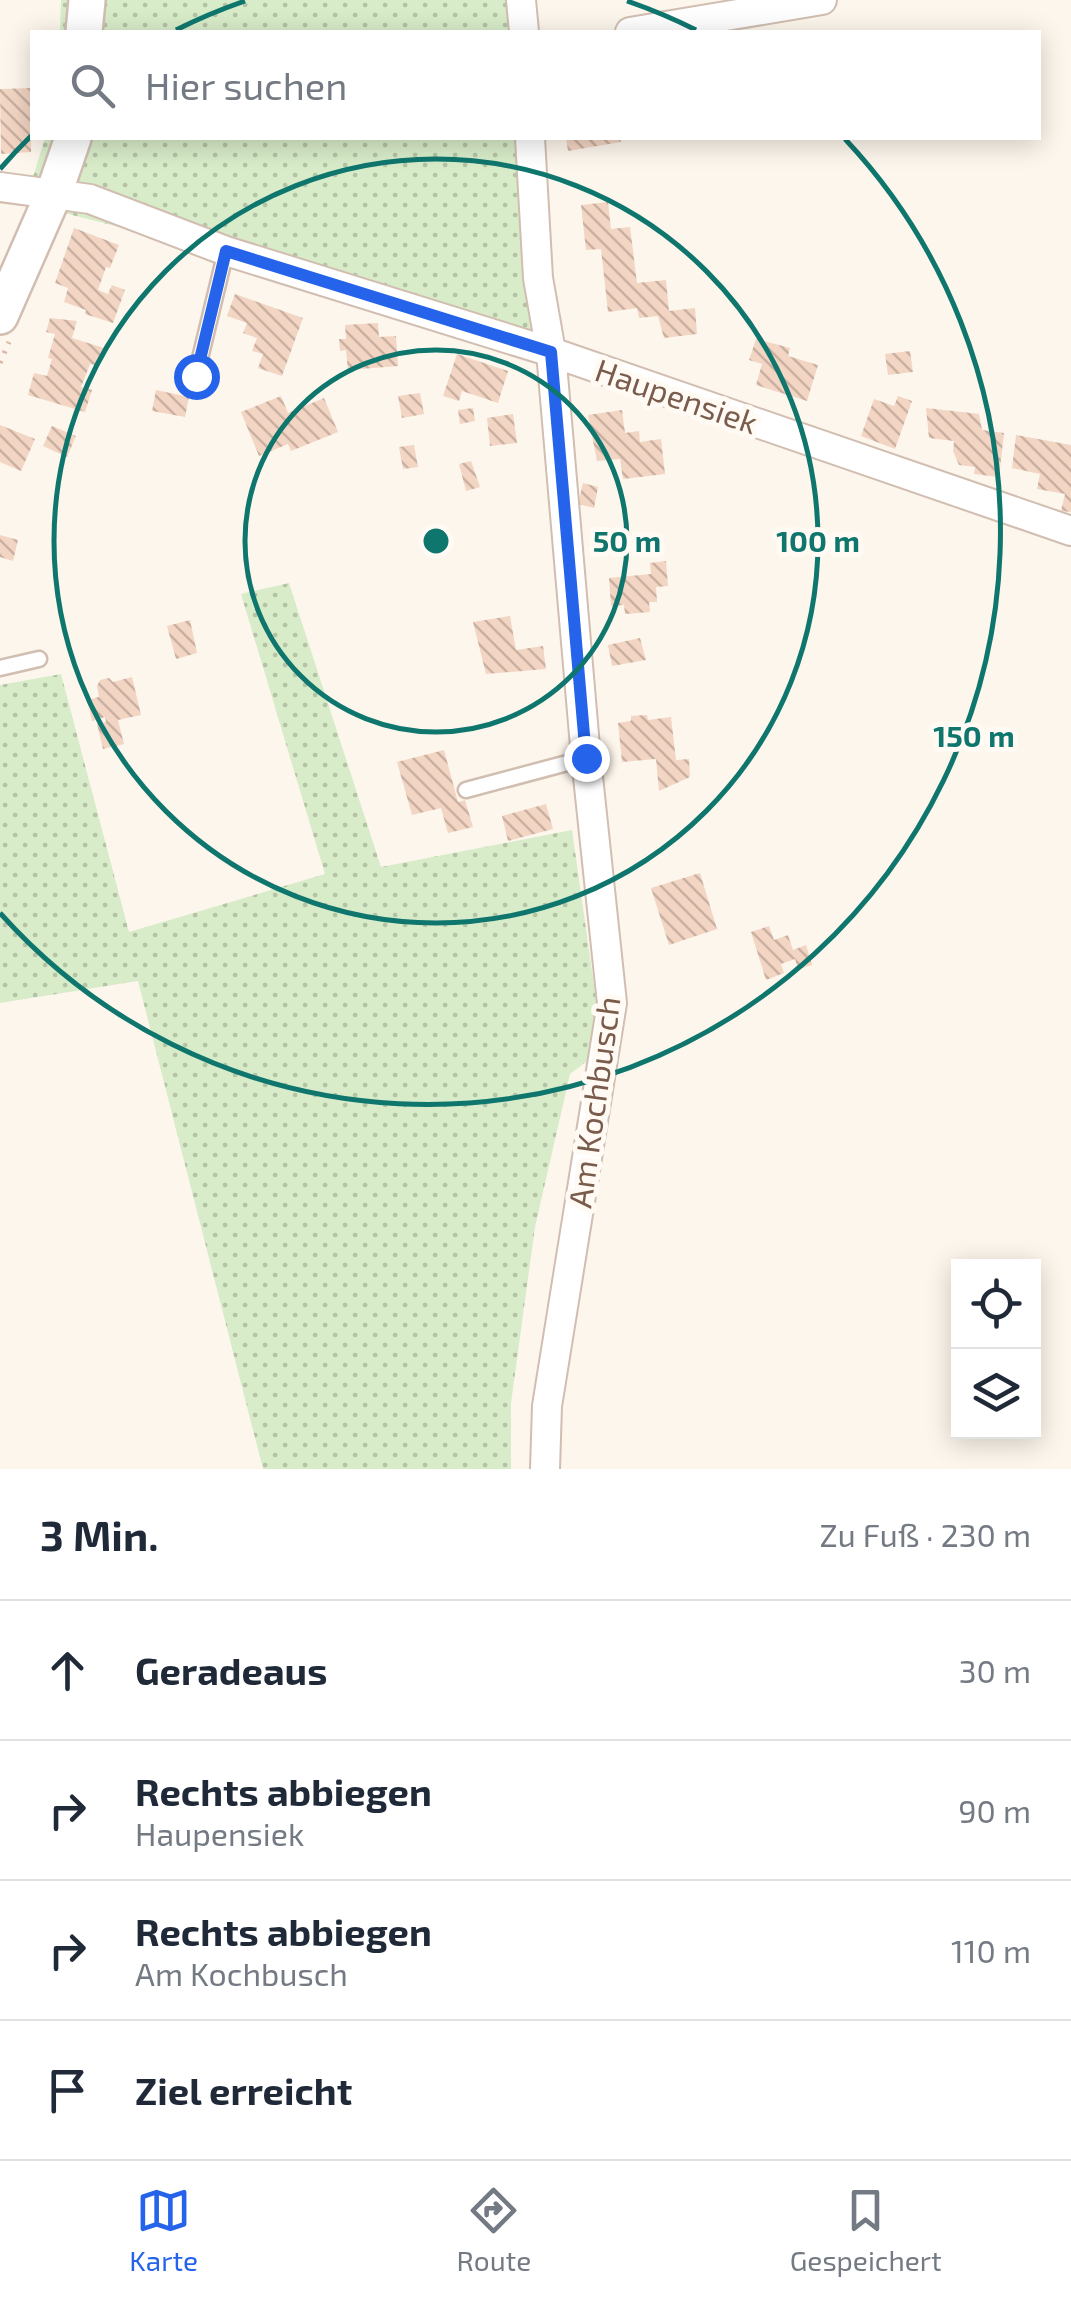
<!DOCTYPE html>
<html lang="de">
<meta charset="utf-8">
<style>
body{margin:0;font-family:"Exo 2",sans-serif;background:#f6f6f7;color:#1f2937}
.controls{position:absolute;right:30px;bottom:30px;display:grid;overflow:hidden;border-radius:0px;box-shadow:0 5px 25px #0003}
.controls button{width:90px;height:90px;display:grid;place-items:center;padding:0;border:0;border-bottom:2px solid #e0e1e3;background:#fff;color:#1f2937;font:50px sans-serif}
.stop{position:absolute;width:30px;height:30px;margin:-22px;border:8px solid #2563eb;border-radius:50%;background:#fff}
.stop.end{background:#2563eb;border-color:#fff;box-shadow:0 2px 10px #0008}
.list{margin:0;padding:0;list-style:none}
h2{display:flex;justify-content:space-between;align-items:center;height:130px;margin:0;padding:0 40px;font-size:42px}
h2 small{font-size:32px;font-weight:400;color:#747a83}
.list li{display:grid;grid-template-columns:65px 1fr auto;gap:30px;align-items:center;box-sizing:border-box;height:140px;padding:0 40px;border-top:2px solid #e0e1e3}
.list b{display:block;font-size:38px;white-space:nowrap}
.list p{margin:0;font-size:32px;white-space:nowrap;color:#747a83}
.list em{font-size:32px;font-style:normal;color:#747a83}
.icon{flex:none;width:55px;height:55px;fill:none;stroke:currentColor;stroke-width:2;stroke-linecap:round;stroke-linejoin:round}
.map{position:relative;flex:none;width:1071px;height:1469px;overflow:hidden}
.search{position:absolute;background:#fff;box-shadow:0 5px 25px #0003;left:30px;right:30px;top:30px;height:110px;display:flex;align-items:center;gap:25px;box-sizing:border-box;padding:0 35px;border-radius:0px;color:#747a83;font-size:38px}
.sheet{height:690px;background:#fff}
nav{display:flex;justify-content:space-around;align-items:center;box-sizing:border-box;height:140px;border-top:2px solid #e0e1e3;background:#fff;font-size:28px;color:#747a83}
nav a{display:grid;justify-items:center;gap:5px}
nav .on{color:#2563eb}
.map>svg:first-child{display:block}
.green{fill:url(#green-dots)}
.building{fill:url(#building-back-hatch)}
.lines{fill:none;stroke-linecap:round;stroke-linejoin:round}
.service-casing{stroke:#d1beb0;stroke-width:19}
.minor-casing{stroke:#d1beb0;stroke-width:32}
.tertiary-casing{stroke:#d1beb0;stroke-width:40}
.path{stroke:#d9b8a5;stroke-width:5;stroke-dasharray:2.5 8;stroke-linecap:butt}
.service{stroke:#fff;stroke-width:14}
.minor{stroke:#fff;stroke-width:28}
.tertiary{stroke:#fff;stroke-width:35}
.route{stroke:#2563eb;stroke-width:12}
.ring{fill:none;stroke:#0f766e;stroke-width:5}
.labels{text-anchor:middle;dominant-baseline:central;stroke-width:10;stroke-linejoin:round;paint-order:stroke}
.street-label{font-size:32px;fill:#7a5c4d;stroke:#fffaf3}
.centre{fill:#0f766e;stroke:#fffaf3;stroke-width:5}
.ring-label{font-size:30px;text-anchor:middle;font-weight:bold;fill:#0f766e;stroke:#fffaf3;stroke-width:10;stroke-linejoin:round;paint-order:stroke}
</style>
<div class="map">
<svg width="1071" height="1469" viewBox="0 0 1071 1469">
<defs>
<pattern id="green-dots" width="8" height="8" patternUnits="userSpaceOnUse" patternTransform="scale(2.5)"><rect width="8" height="8" fill="#d8ecc9"/><path d="M2 2h.1M6 6h.1" fill="none" stroke="#b4c2a5" stroke-width="1.8" stroke-linecap="round"/></pattern>
<pattern id="building-back-hatch" width="6" height="6" patternUnits="userSpaceOnUse" patternTransform="scale(2.5)"><rect width="6" height="6" fill="#f3d5c3"/><path d="M-1 5l2 2M0 0l6 6M5-1l2 2" fill="none" stroke="#cab0a1"/></pattern>
</defs>
<rect width="100%" height="100%" fill="#fdf6ec"/>
<path class="green" d="M 61,0 L 518,0 L 520,32 L 60,32 Z
M 45,138 L 530,138 L 547,336 L 25,203 Z
M 289,583 L 381,867 L 572,830 L 603,1049 L 570,1074 L 535,1227 L 511,1403 L 511,1469 L 263,1469 L 138,981 L 0,1003 L 0,685 L 61,674 L 129,932 L 325,874 L 241,594 Z"/>
<path class="building" d="M 32,88 L 31,152 L 1,154 L 0,89 Z
M 566,138 L 620,138 L 621,142 L 568,151 Z
M 608,202 L 611,229 L 630,227 L 637,283 L 666,280 L 669,311 L 695,308 L 697,334 L 664,338 L 658,316 L 639,318 L 637,308 L 608,312 L 601,249 L 586,250 L 581,205 Z
M 74,228 L 119,245 L 110,268 L 106,267 L 98,290 L 108,294 L 112,285 L 125,290 L 113,323 L 85,314 L 86,310 L 64,302 L 68,288 L 55,283 Z
M 235,294 L 303,318 L 282,376 L 258,368 L 263,354 L 252,351 L 257,338 L 243,333 L 247,323 L 227,316 Z
M 50,318 L 77,321 L 72,338 L 104,348 L 99,366 L 90,364 L 81,387 L 92,390 L 85,412 L 28,395 L 34,373 L 47,376 L 52,359 L 48,358 L 55,334 L 46,332 Z
M 378,323 L 379,337 L 396,336 L 398,366 L 348,370 L 346,350 L 340,351 L 339,339 L 346,339 L 345,325 Z
M 756,339 L 790,348 L 788,356 L 818,365 L 807,401 L 756,385 L 762,364 L 749,360 Z
M 910,351 L 913,372 L 888,375 L 885,354 Z
M 457,354 L 508,371 L 498,403 L 462,391 L 459,401 L 443,396 Z
M 156,390 L 189,397 L 185,417 L 152,411 Z
M 420,393 L 424,414 L 402,418 L 398,396 Z
M 281,396 L 288,413 L 324,398 L 338,432 L 291,451 L 288,444 L 259,456 L 241,412 Z
M 898,396 L 912,401 L 895,449 L 861,436 L 874,399 L 894,406 Z
M 473,408 L 475,421 L 460,424 L 458,410 Z
M 926,408 L 979,414 L 982,430 L 1004,433 L 999,477 L 974,474 L 975,467 L 959,465 L 953,451 L 954,441 L 929,438 Z
M 622,410 L 625,433 L 639,431 L 640,442 L 661,439 L 665,474 L 623,479 L 620,459 L 597,461 L 588,415 Z
M 513,414 L 517,443 L 490,446 L 487,418 Z
M 0,425 L 35,439 L 21,471 L 0,462 Z
M 52,426 L 76,436 L 67,457 L 43,446 Z
M 1016,435 L 1071,445 L 1071,512 L 1061,511 L 1065,494 L 1037,489 L 1040,474 L 1012,468 Z
M 414,445 L 418,467 L 403,469 L 399,447 Z
M 471,461 L 480,487 L 466,491 L 459,464 Z
M 583,483 L 598,487 L 594,508 L 578,504 Z
M 0,535 L 18,540 L 13,561 L 0,557 Z
M 666,561 L 668,586 L 656,587 L 657,602 L 649,602 L 650,612 L 625,614 L 624,605 L 611,606 L 609,578 L 651,574 L 650,563 Z
M 510,616 L 516,650 L 543,646 L 546,669 L 486,674 L 473,622 Z
M 190,620 L 197,653 L 176,659 L 167,626 Z
M 640,638 L 646,660 L 612,666 L 608,645 Z
M 132,677 L 141,715 L 118,720 L 124,744 L 103,749 L 97,724 L 106,722 L 105,717 L 92,721 L 87,700 L 99,697 L 97,686 L 100,680 L 109,678 L 113,682 Z
M 647,715 L 648,720 L 671,717 L 676,760 L 689,759 L 690,777 L 659,791 L 656,759 L 622,762 L 618,723 L 631,721 L 631,716 Z
M 444,750 L 458,802 L 465,800 L 473,827 L 448,833 L 441,808 L 412,815 L 397,762 Z
M 546,804 L 553,829 L 508,841 L 502,816 Z
M 700,873 L 717,929 L 669,945 L 651,888 Z
M 769,926 L 774,940 L 788,935 L 793,950 L 806,945 L 812,965 L 798,969 L 795,959 L 781,964 L 784,973 L 766,980 L 751,932 Z"/>
<g class="lines">
<defs>
<path id="service" d="M 196,375 L 226,251
M 0,668 L 39,659
M 466,790 L 586,758"/>
<path id="minor" d="M 521,0 L 524,32
M 630,32 L 822,0
M 530,138 L 538,278 L 551,352 L 586,758 L 612,1003 L 547,1406 L 545,1469
M 0,187 L 90,199 L 226,251 L 551,352 L 1071,531"/>
<path id="tertiary" d="M 84,32 L 87,0
M 0,316 L 54,193 L 73,138"/>
</defs>
<use href="#service" class="service-casing"/>
<use href="#minor" class="minor-casing"/>
<use href="#tertiary" class="tertiary-casing"/>
<path class="path" d="M 0,363 L 9,342"/>
<use href="#service" class="service"/>
<use href="#minor" class="minor"/>
<use href="#tertiary" class="tertiary"/>
</g>
<g class="lines">
<path class="route" d="M 196,376 L 226,251 L 551,352 L 586,758"/>
</g>
<g class="ring">
<circle cx="436" cy="541" r="191"/>
<circle cx="436" cy="541" r="382"/>
<path d="M0 169A573 573 0 0 1 31 136M176 30A573 573 0 0 1 245 1M627 1A573 573 0 0 1 696 30M845 139A573 573 0 1 1 0 913"/>
</g>
<g class="labels">
<g class="street-label">
<text transform="translate(677 395) rotate(19)">Haupensiek</text>
<text transform="translate(593 1102) rotate(-82)">Am Kochbusch</text>
</g>
</g>
<circle cx="436" cy="541" r="15" class="centre"/>
<g class="ring-label">
<text x="627" y="552">50 m</text>
<text x="818" y="552">100 m</text>
<text x="974" y="747">150 m</text>
</g>
</svg>
<div class="controls">
<button><svg class="icon" aria-label="locate" viewBox="0 0 24 24"><circle cx="12" cy="12" r="6"/><path d="M12 2v4M12 18v4M2 12h4M18 12h4"/></svg></button>
<button><svg class="icon" aria-label="layers" viewBox="0 0 24 24"><path d="M12 4l9 5-9 5-9-5zM3 14l9 5 9-5"/></svg></button>
</div>
<div class="stop" style="left:196px;top:376px"></div>
<div class="stop end" style="left:586px;top:758px"></div>
<div class="search"><svg class="icon" aria-label="search" viewBox="0 0 24 24"><circle cx="10" cy="10" r="6"/><path d="M15 15l6 6"/></svg>Hier suchen</div>
</div>
<section class="sheet">
<h2>3 Min.<small>Zu Fuß · 230 m</small></h2>
<ul class="list">
<li><svg class="icon" aria-label="ahead" viewBox="0 0 24 24"><path d="M12 20V5M6 11l6-6 6 6"/></svg><div><b>Geradeaus</b></div><em>30 m</em></li>
<li><svg class="icon" aria-label="right" viewBox="0 0 24 24"><path d="M7 20v-9h11M14 6l5 5-5 5"/></svg><div><b>Rechts abbiegen</b><p>Haupensiek</p></div><em>90 m</em></li>
<li><svg class="icon" aria-label="right" viewBox="0 0 24 24"><path d="M7 20v-9h11M14 6l5 5-5 5"/></svg><div><b>Rechts abbiegen</b><p>Am Kochbusch</p></div><em>110 m</em></li>
<li><svg class="icon" aria-label="arrive" viewBox="0 0 24 24"><path d="M6 21V4h12l-3 4 3 4H6"/></svg><div><b>Ziel erreicht</b></div></li>
</ul>
</section>
<nav>
<a class="on"><svg class="icon" aria-label="map" viewBox="0 0 24 24"><path d="M3 6l6-2 6 2 6-2v14l-6 2-6-2-6 2zM9 4v14M15 6v14"/></svg>Karte</a>
<a><svg class="icon" aria-label="directions" viewBox="0 0 24 24"><path d="M12 3l9 9-9 9-9-9zM9 14v-3h6M13 9l2 2-2 2"/></svg>Route</a>
<a><svg class="icon" aria-label="saved" viewBox="0 0 24 24"><path d="M7 4h10v16l-5-4-5 4z"/></svg>Gespeichert</a>
</nav>
